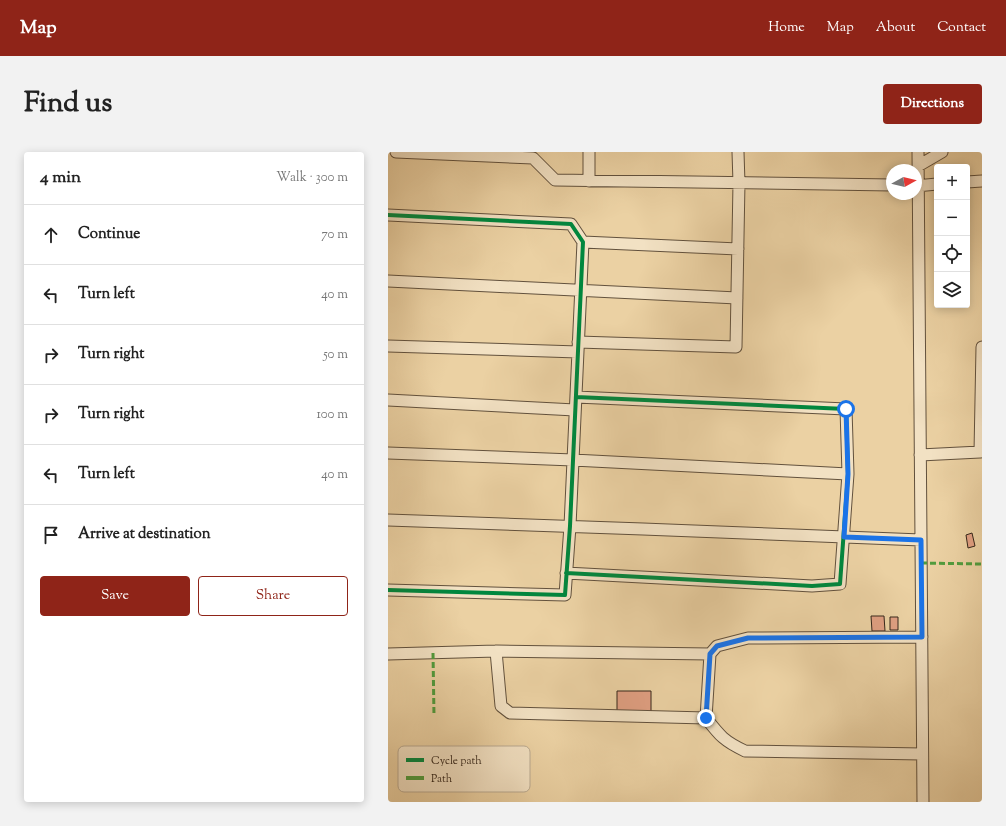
<!DOCTYPE html>
<meta charset="utf-8">
<style>
body{margin:0;font-family:"Sorts Mill Goudy",serif;background:#f2f2f2;color:#222}
.controls{position:absolute;right:12px;top:12px;display:grid;overflow:hidden;border-radius:4px;box-shadow:0 2px 10px #0003}
.controls button{width:36px;height:36px;display:grid;place-items:center;padding:0;border:0;border-bottom:1px solid #e0e0e0;background:#fff;color:#222;font:20px sans-serif}
.compass{position:absolute;left:498px;top:12px;width:36px;height:36px;border-radius:50%;background:#fff;box-shadow:0 2px 10px #0003;rotate:82deg}
.stop{position:absolute;width:12px;height:12px;margin:-9px;border:3px solid #1a73e8;border-radius:50%;background:#fff}
.stop.end{background:#1a73e8;border-color:#fff;box-shadow:0 1px 4px #0008}
.list{margin:0;padding:0;list-style:none}
h2{display:flex;justify-content:space-between;align-items:center;height:52px;margin:0;padding:0 16px;font-size:17px}
h2 small{font-size:13px;font-weight:400;color:#767676}
.list li{display:grid;grid-template-columns:26px 1fr auto;gap:12px;align-items:center;box-sizing:border-box;height:60px;padding:0 16px;border-top:1px solid #e0e0e0}
.list b{display:block;font-size:15px;white-space:nowrap}
.list em{font-size:13px;font-style:normal;color:#767676}
.actions{display:flex;gap:8px;padding:12px 16px}
.actions a{flex:1;padding:9px 0;border:1px solid #8f2418;border-radius:4px;text-align:center;font-size:14px;color:#8f2418}
.actions .main{background:#8f2418;color:#fff}
.icon{flex:none;width:22px;height:22px;fill:none;stroke:currentColor;stroke-width:2;stroke-linecap:round;stroke-linejoin:round}
.map{position:relative;flex:none;width:594px;height:650px;overflow:hidden;border-radius:4px}
header{display:flex;align-items:center;gap:24px;box-sizing:border-box;height:56px;padding:0 20px;background:#8f2418;color:#fff}
header strong{font-size:19px}
nav{display:flex;gap:22px;margin-inline-start:auto;font-size:14px}
.intro{display:flex;align-items:center;justify-content:space-between;box-sizing:border-box;height:96px;padding:0 24px}
h1{margin:0;font-size:28px}
.button{padding:10px 18px;border-radius:4px;background:#8f2418;color:#fff;font-size:14px;font-weight:700}
main{display:flex;gap:24px;padding:0 24px}
aside{flex:1;background:#fff;border-radius:4px;box-shadow:0 2px 10px #0003}
.map>svg:first-child{display:block}
.building{fill:#e1a083;stroke:#34261b}
.lines{fill:none;stroke-linecap:round;stroke-linejoin:round}
.street-casing{stroke:#62513d;stroke-width:13}
.street{stroke:#f2e1c3;stroke-width:11}
.quiet{stroke:#519c3e;stroke-width:3;stroke-dasharray:6 3;stroke-linecap:butt}
.cycleway-casing{stroke:#f2e1c3;stroke-width:6}
.cycleway{stroke:#00873e;stroke-width:4}
.route{stroke:#1a73e8;stroke-width:5}
.key{fill:#f2e1c3;stroke:#b9a991;stroke-width:1}
.key-label{font-size:11px;fill:#34261b}
</style>
<header>
<strong>Map</strong>
<nav><a>Home</a><a>Map</a><a>About</a><a>Contact</a></nav>
</header>
<div class="intro"><h1>Find us</h1><a class="button">Directions</a></div>
<main>
<aside>
<h2>4 min<small>Walk · 300 m</small></h2>
<ul class="list">
<li><svg class="icon" aria-label="ahead" viewBox="0 0 24 24"><path d="M12 20V5M6 11l6-6 6 6"/></svg><div><b>Continue</b></div><em>70 m</em></li>
<li><svg class="icon" aria-label="left" viewBox="0 0 24 24"><path d="M17 20v-9H6M10 6l-5 5 5 5"/></svg><div><b>Turn left</b></div><em>40 m</em></li>
<li><svg class="icon" aria-label="right" viewBox="0 0 24 24"><path d="M7 20v-9h11M14 6l5 5-5 5"/></svg><div><b>Turn right</b></div><em>50 m</em></li>
<li><svg class="icon" aria-label="right" viewBox="0 0 24 24"><path d="M7 20v-9h11M14 6l5 5-5 5"/></svg><div><b>Turn right</b></div><em>100 m</em></li>
<li><svg class="icon" aria-label="left" viewBox="0 0 24 24"><path d="M17 20v-9H6M10 6l-5 5 5 5"/></svg><div><b>Turn left</b></div><em>40 m</em></li>
<li><svg class="icon" aria-label="arrive" viewBox="0 0 24 24"><path d="M6 21V4h12l-3 4 3 4H6"/></svg><div><b>Arrive at destination</b></div></li>
</ul>
<div class="actions"><a class="main">Save</a><a>Share</a></div>
</aside>
<div class="map">
<svg width="594" height="650" viewBox="0 0 594 650">
<rect width="100%" height="100%" fill="#ebd1a3"/>
<filter id="stains"><feTurbulence type="fractalNoise" baseFrequency=".005" numOctaves="4"/><feColorMatrix values="0 0 0 0 .2 0 0 0 0 .09 0 0 0 0 .02 0 0 0 .5 -.17"/></filter>
<radialGradient id="worn" r=".72"><stop offset=".6" stop-color="#630" stop-opacity="0"/><stop offset="1" stop-color="#630" stop-opacity=".3"/></radialGradient>
<path class="building" d="M 584,381 L 587,394 L 580,396 L 578,383 Z
M 483,464 L 496,464 L 497,479 L 484,479 Z
M 502,465 L 510,465 L 510,478 L 502,478 Z
M 229,539 L 263,539 L 263,562 L 229,562 Z"/>
<g class="lines">
<defs>
<path id="street" d="M 8,0 L 145,6 L 167,28 L 504,33
M 530,0 L 535,650
M 530,14 L 554,0
M 201,29 L 201,0
M 579,30 L 594,29
M 528,34 L 549,32
M 0,63 L 183,72 L 195,90 L 182,374 L 177,443 L 0,438
M 195,90 L 350,97
M 0,129 L 349,146
M 190,190 L 348,195 L 351,31 L 350,0
M 0,194 L 190,200
M 0,248 L 187,258
M 0,301 L 185,308 L 460,322
M 532,303 L 592,300 L 594,195
M 0,368 L 255,377 L 533,388
M 178,421 L 424,434 L 452,432 L 460,322 L 458,257 L 188,245
M 108,499 L 113,554 L 122,561 L 318,566 L 322,502 L 329,494 L 360,486 L 534,485
M 0,502 L 108,499 L 322,502
M 318,566 C 332,584 336,589 357,599 L 534,602"/>
</defs>
<use href="#street" class="street-casing"/>
<use href="#street" class="street"/>
<path class="quiet" d="M 533,411 L 594,412
M 45,501 L 46,564"/>
<defs>
<path id="cycleway" d="M 0,63 L 183,72 L 195,90 L 182,374 L 177,443 L 0,438
M 178,421 L 424,434 L 452,432 L 460,322 L 458,257 L 188,245"/>
</defs>
<use href="#cycleway" class="cycleway-casing"/>
<use href="#cycleway" class="cycleway"/>
</g>
<g class="lines">
<path class="route" d="M 318,566 L 322,502 L 329,494 L 360,486 L 534,485 L 533,388 L 456,385 L 460,322 L 458,257"/>
</g>
<rect x="10" y="594" width="132" height="46" rx="6" class="key"/>
<rect x="18" y="606" width="18" height="4" fill="#00873e"/>
<rect x="18" y="624" width="18" height="4" fill="#519c3e"/>
<g class="key-label">
<text x="43" y="612">Cycle path</text>
<text x="43" y="630">Path</text>
</g>
<rect width="100%" height="100%" filter="url(#stains)"/>
<rect width="100%" height="100%" fill="url(#worn)"/>
</svg>
<div class="controls">
<button>+</button>
<button>−</button>
<button><svg class="icon" aria-label="locate" viewBox="0 0 24 24"><circle cx="12" cy="12" r="6"/><path d="M12 2v4M12 18v4M2 12h4M18 12h4"/></svg></button>
<button><svg class="icon" aria-label="layers" viewBox="0 0 24 24"><path d="M12 4l9 5-9 5-9-5zM3 14l9 5 9-5"/></svg></button>
</div>
<svg class="compass" viewBox="-18 -18 36 36"><path d="M0-13l5 13h-10z" fill="#e53935"/><path d="M0 13l5-13h-10z" fill="#767676"/></svg>
<div class="stop" style="left:458px;top:257px"></div>
<div class="stop end" style="left:318px;top:566px"></div>
</div>
</main>
